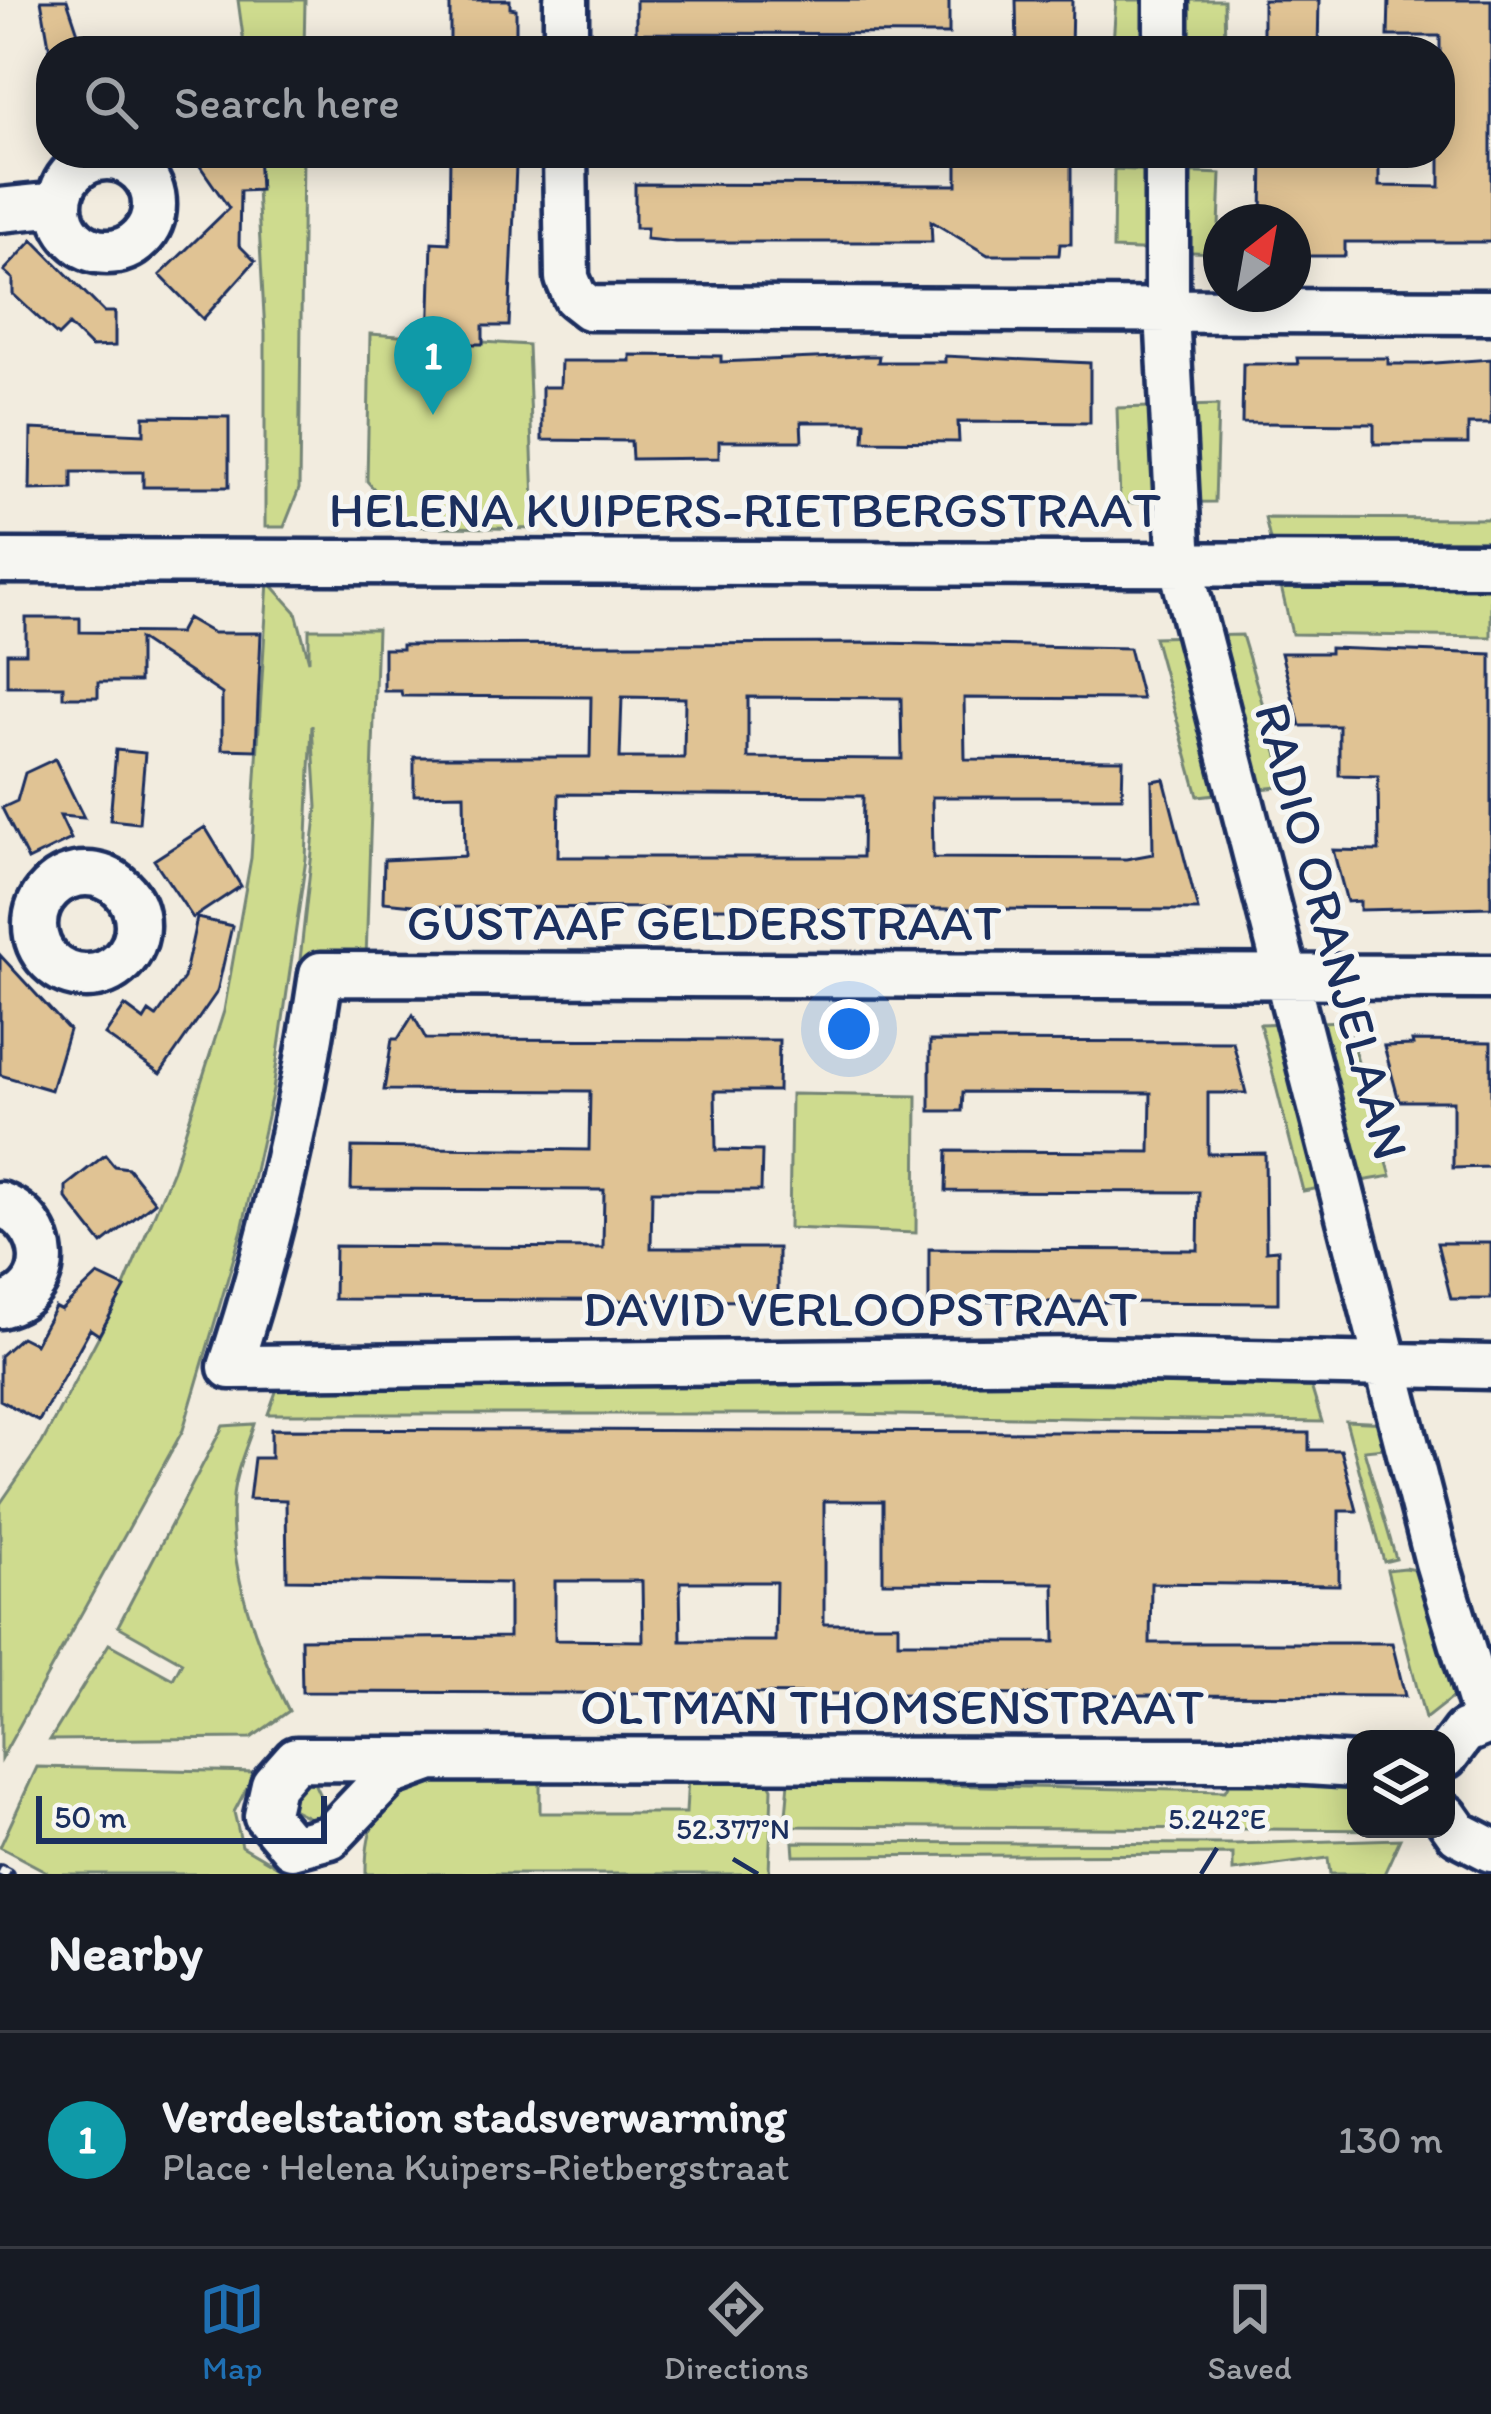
<!DOCTYPE html>
<meta charset="utf-8">
<style>
body{margin:0;font-family:Itim,sans-serif;background:#20242c;color:#f1f3f6}
.controls{position:absolute;right:36px;bottom:36px;display:grid;overflow:hidden;border-radius:24px;box-shadow:0 6px 30px #0003}
.controls button{width:108px;height:108px;display:grid;place-items:center;padding:0;border:0;border-bottom:3px solid #363941;background:#171b24;color:#f1f3f6;font:60px sans-serif}
.compass{position:absolute;left:1203px;top:204px;width:108px;height:108px;border-radius:50%;background:#171b24;box-shadow:0 6px 30px #0003;rotate:31deg}
.scale{position:absolute;left:36px;bottom:30px;width:291px;box-sizing:border-box;padding-left:12px;border:6px solid #1b2f5e;border-top:0;font-size:33px;line-height:42px;white-space:nowrap;color:#1b2f5e;-webkit-text-stroke:9px #f6f6f2;paint-order:stroke}
.you{position:absolute;left:849px;top:1029px;width:42px;height:42px;margin:-30px;border:9px solid #fff;border-radius:50%;background:#1a73e8;box-shadow:0 0 0 18px #1a73e833}
.badge{display:grid;place-items:center;width:78px;height:78px;border-radius:50%;background:#1f6fb2;color:#fff;font-size:39px;font-weight:700}
.pin{position:absolute;translate:-50% -99px;filter:drop-shadow(0 3px 6px #0008)}
.pin::after{content:'';position:absolute;top:63px;width:42px;height:36px;background:inherit;clip-path:polygon(0 0,100% 0,50% 100%)}
.list{margin:0;padding:0;list-style:none}
h2{display:flex;justify-content:space-between;align-items:center;height:156px;margin:0;padding:0 48px;font-size:51px}
h2 small{font-size:39px;font-weight:400;color:#9ea1a6}
.list li{display:grid;grid-template-columns:78px 1fr auto;gap:36px;align-items:center;box-sizing:border-box;height:216px;padding:0 48px;border-top:3px solid #363941}
.list b{display:block;font-size:45px;white-space:nowrap}
.list p{margin:0;font-size:39px;white-space:nowrap;color:#9ea1a6}
.list em{font-size:39px;font-style:normal;color:#9ea1a6}
.icon{flex:none;width:66px;height:66px;fill:none;stroke:currentColor;stroke-width:2;stroke-linecap:round;stroke-linejoin:round}
.map{position:relative;flex:none;width:1491px;height:1874px;overflow:hidden}
.search{position:absolute;background:#171b24;box-shadow:0 6px 30px #0003;left:36px;right:36px;top:36px;height:132px;display:flex;align-items:center;gap:30px;box-sizing:border-box;padding:0 42px;border-radius:48px;color:#9ea1a6;font-size:45px}
.sheet{height:372px;background:#171b24}
nav{display:flex;justify-content:space-around;align-items:center;box-sizing:border-box;height:168px;border-top:3px solid #363941;background:#171b24;font-size:33px;color:#9ea1a6}
nav a{display:grid;justify-items:center;gap:6px}
nav .on{color:#1f6fb2}
.map>svg:first-child{display:block}
.green{fill:#cedb8e;stroke:#748576;stroke-width:3}
.building{fill:#e0c394;stroke:#1b2f5e;stroke-width:3;fill-rule:evenodd}
.lines{fill:none;stroke-linecap:round;stroke-linejoin:round}
.minor-casing{stroke:#1b2f5e;stroke-width:51}
.minor{stroke:#f6f6f2;stroke-width:42}
.rail-casing{stroke:#1b2f5e;stroke-width:14}
.rail{stroke:#f6f6f2;stroke-width:9;stroke-dasharray:27;stroke-linecap:butt}
.ticks{fill:none;stroke:#1b2f5e;stroke-width:4.5}
.labels{text-anchor:middle;dominant-baseline:central;stroke-width:10;stroke-linejoin:round;paint-order:stroke}
.street-label{font-size:51px;fill:#1b2f5e;stroke:#f6f6f2}
.ticks-label{font-size:30px;text-anchor:middle;fill:#1b2f5e;stroke:#f6f6f2;stroke-width:10;stroke-linejoin:round;paint-order:stroke}
</style>
<div class="map">
<svg width="1491" height="1874" viewBox="0 0 1491 1874">
<rect width="100%" height="100%" fill="#f2ecdf"/>
<filter id="ink" filterUnits="userSpaceOnUse"><feTurbulence type="fractalNoise" baseFrequency=".00833" numOctaves="2"/><feDisplacementMap in="SourceGraphic" scale="24" xChannelSelector="R" yChannelSelector="G"/><feConvolveMatrix kernelMatrix="1 2 1 2 8 2 1 2 1" color-interpolation-filters="sRGB"/></filter>
<g filter="url(#ink)">
<path class="green" d="M 238,0 L 305,0 L 304,51 L 245,51 Z
M 1116,0 L 1224,0 L 1225,49 L 1113,44 Z
M 255,153 L 303,153 L 299,489 L 284,527 L 265,527 L 265,333 Z
M 1114,169 L 1221,174 L 1218,253 L 1113,249 Z
M 370,334 L 528,345 L 535,529 L 406,526 L 367,481 Z
M 1218,405 L 1215,502 L 1120,503 L 1117,408 Z
M 1265,518 L 1491,519 L 1491,637 L 1292,634 Z
M 268,581 L 296,612 L 309,661 L 309,629 L 377,629 L 366,959 L 300,960 L 317,807 L 312,725 L 306,859 L 273,1089 L 242,1230 L 183,1430 L 1,1759 L 0,1504 L 42,1443 L 119,1298 L 173,1170 L 224,1011 L 251,858 Z
M 1242,635 L 1287,786 L 1198,796 L 1154,637 Z
M 1346,1021 L 1391,1176 L 1303,1191 L 1260,1024 Z
M 791,1094 L 917,1096 L 916,1233 L 789,1228 Z
M 282,1375 L 1311,1386 L 1322,1422 L 843,1414 L 268,1414 Z
M 1346,1421 L 1388,1423 L 1395,1447 L 1364,1450 L 1396,1559 L 1384,1562 Z
M 254,1424 C 247,1446 235,1472 233,1496 C 227,1567 257,1648 289,1711 L 251,1738 L 50,1740 L 109,1644 L 173,1679 L 182,1662 L 118,1626 L 223,1426 Z
M 1404,1568 L 1428,1572 L 1458,1693 L 1425,1719 L 1387,1570 Z
M 37,1767 L 255,1772 L 234,1812 L 242,1846 L 290,1874 L 51,1874 L 0,1847 Z
M 310,1774 L 326,1809 L 318,1822 L 288,1807 L 296,1781 Z
M 688,1775 L 767,1779 L 772,1788 L 769,1874 L 366,1874 C 364,1757 456,1779 540,1782 L 540,1813 L 686,1813 Z
M 1231,1780 L 1356,1785 L 1356,1829 L 1407,1830 L 785,1826 L 789,1782 L 1225,1791 Z
M 1400,1839 L 1384,1874 L 1330,1874 L 1328,1858 L 1233,1871 L 1233,1854 L 794,1856 L 793,1842 L 1234,1844 Z"/>
<path class="building" d="M 41,0 L 67,0 L 84,51 L 50,51 Z
M 450,0 L 510,0 L 510,8 L 516,9 L 516,51 L 450,51 Z
M 636,0 L 949,0 L 949,34 L 636,33 Z
M 1016,0 L 1072,0 L 1071,51 L 1017,51 Z
M 1263,0 L 1319,0 L 1318,51 L 1263,51 Z
M 1389,0 L 1491,0 L 1491,242 L 1345,242 L 1345,256 L 1293,256 L 1293,222 L 1262,222 L 1263,153 L 1379,159 L 1379,186 L 1440,187 L 1440,36 L 1388,36 Z
M 191,153 L 258,153 L 260,190 L 240,191 L 239,245 L 255,261 L 203,319 L 160,275 L 229,208 Z
M 450,153 L 510,153 L 510,166 L 516,166 L 509,326 L 483,326 L 483,344 L 429,344 L 432,242 L 449,243 Z
M 1016,153 L 1071,153 L 1071,244 L 1060,244 L 1059,255 L 988,255 L 931,221 L 932,242 L 675,242 L 646,239 L 647,228 L 635,228 L 635,184 L 957,185 L 957,157 L 1016,158 Z
M 33,240 L 104,312 L 115,312 L 115,346 L 91,347 L 69,325 L 58,336 L 13,294 L 13,279 L 4,271 Z
M 630,355 L 721,356 L 721,362 L 862,356 L 879,356 L 878,362 L 945,362 L 945,356 L 1090,363 L 1090,423 L 958,422 L 959,442 L 864,441 L 865,422 L 801,422 L 802,441 L 719,441 L 719,458 L 632,459 L 631,441 L 542,440 L 542,387 L 560,387 L 561,361 L 630,361 Z
M 1297,358 L 1388,358 L 1388,364 L 1421,364 L 1491,359 L 1491,424 L 1468,424 L 1468,444 L 1374,444 L 1374,424 L 1242,423 L 1243,364 L 1298,364 Z
M 144,416 L 229,417 L 229,487 L 143,487 L 143,472 L 72,472 L 72,489 L 30,490 L 31,429 L 144,434 Z
M 26,618 L 80,618 L 80,632 L 179,633 L 187,618 L 213,633 L 261,633 L 256,750 L 222,749 L 222,694 L 139,639 L 139,682 L 98,682 L 98,697 L 63,697 L 63,686 L 7,686 L 7,653 L 26,653 Z
M 879,643 L 1129,648 L 1142,699 L 964,698 L 965,759 L 1123,760 L 1122,797 L 932,797 L 933,858 L 1126,859 L 1153,854 L 1152,781 L 1164,779 L 1198,910 L 433,907 L 383,902 L 384,860 L 465,856 L 464,794 L 414,795 L 414,757 L 590,757 L 591,697 L 402,696 L 401,691 L 384,691 L 384,649 L 402,649 L 402,645 ZM 622,697 L 685,698 L 684,758 L 620,758 ZM 748,697 L 901,698 L 902,759 L 748,758 ZM 559,794 L 863,796 L 862,857 L 558,857 Z
M 1330,648 L 1491,654 L 1491,907 L 1360,910 L 1360,901 L 1347,902 L 1333,850 L 1379,851 L 1378,776 L 1339,775 L 1339,726 L 1300,726 L 1281,653 L 1330,653 Z
M 116,750 L 145,753 L 139,823 L 110,820 Z
M 55,759 L 84,818 L 60,816 L 71,839 L 28,860 L 2,808 L 17,801 L 25,773 Z
M 205,827 L 241,886 L 193,918 L 154,860 Z
M 197,918 L 232,926 L 217,992 L 160,1074 L 105,1035 L 125,1006 L 144,1020 L 149,1012 L 156,1017 L 184,978 Z
M 0,955 L 69,1030 L 51,1090 L 0,1075 Z
M 413,1015 L 426,1039 L 779,1040 L 778,1091 L 715,1091 L 716,1150 L 762,1151 L 761,1191 L 652,1191 L 651,1248 L 778,1248 L 778,1301 L 334,1299 L 335,1246 L 603,1248 L 604,1190 L 351,1189 L 352,1147 L 589,1150 L 590,1091 L 384,1090 L 392,1039 L 398,1039 Z
M 930,1041 L 1233,1042 L 1246,1093 L 1208,1093 L 1208,1154 L 1265,1153 L 1266,1251 L 1278,1250 L 1278,1303 L 929,1301 L 929,1249 L 1198,1250 L 1199,1192 L 946,1191 L 947,1151 L 1150,1152 L 1151,1093 L 963,1092 L 962,1111 L 930,1111 Z
M 1412,1041 L 1491,1042 L 1491,1167 L 1453,1168 L 1453,1101 L 1399,1101 L 1384,1046 L 1413,1045 Z
M 105,1155 L 114,1166 L 128,1168 L 155,1202 L 102,1244 L 66,1198 L 66,1186 Z
M 1437,1243 L 1491,1243 L 1491,1299 L 1451,1299 Z
M 98,1275 L 125,1288 L 99,1335 L 90,1329 L 39,1421 L 0,1400 L 0,1356 L 21,1337 L 35,1344 L 55,1307 L 61,1310 Z
M 271,1429 L 1309,1433 L 1309,1450 L 1341,1450 L 1357,1511 L 1339,1511 L 1339,1585 L 1151,1583 L 1150,1643 L 1392,1643 L 1405,1696 L 302,1692 L 301,1639 L 509,1637 L 509,1583 L 287,1580 L 286,1500 L 249,1499 L 254,1458 L 271,1458 ZM 824,1501 L 883,1501 L 883,1582 L 1054,1583 L 1055,1642 L 898,1642 L 898,1624 L 824,1624 ZM 555,1581 L 642,1581 L 643,1641 L 555,1640 ZM 680,1582 L 776,1582 L 775,1641 L 681,1641 Z"/>
<g class="lines">
<defs>
<path id="minor" d="M 1166,0 L 1166,51
M 566,51 L 566,0
M 565,153 L 567,278 L 575,297 L 589,308 L 1491,312
M 1167,153 L 1167,312 L 1180,563 L 1437,1562 L 1485,1721
M60 205a47 47 0 1 1 94 0a47 47 0 1 1-94 0Z
M 0,210 L 59,204
M 0,561 L 1491,565
M35 925a51 51 0 1 1 102 0a51 51 0 1 1-102 0Z
M 1491,977 L 321,974 C 301,1109 273,1237 230,1367 L 1095,1359 L 1491,1367
M 0,1204 C 51,1223 58,1292 0,1306
M 1446,1756 L 1464,1732 L 1491,1721
M 429,1760 L 390,1774 L 330,1837 L 292,1847 L 266,1816 L 273,1785 L 296,1759 L 1258,1760 L 1356,1766
M 1446,1816 L 1458,1833 L 1491,1850"/>
</defs>
<use href="#minor" class="minor-casing"/>
<use href="#minor" class="minor"/>
<defs>
<path id="rail" d="M 0,1870 L 8,1874"/>
</defs>
<use href="#rail" class="rail-casing"/>
<use href="#rail" class="rail"/>
</g>
</g>
<path class="ticks" d="M 733,1859 L 758,1874M 1201,1874 L 1217,1848"/>
<g class="labels">
<g class="street-label">
<text x="745" y="509">HELENA KUIPERS-RIETBERGSTRAAT</text>
<text x="704" y="922">GUSTAAF GELDERSTRAAT</text>
<text transform="translate(1332 931) rotate(75)">RADIO ORANJELAAN</text>
<text x="860" y="1308">DAVID VERLOOPSTRAAT</text>
<text x="892" y="1706">OLTMAN THOMSENSTRAAT</text>
</g>
</g>
<g class="ticks-label">
<text x="1217" y="1829">5.242°E</text>
<text x="733" y="1839">52.377°N</text>
</g>
</svg>
<div class="controls">
<button><svg class="icon" aria-label="layers" viewBox="0 0 24 24"><path d="M12 4l9 5-9 5-9-5zM3 14l9 5 9-5"/></svg></button>
</div>
<svg class="compass" viewBox="-18 -18 36 36"><path d="M0-13l5 13h-10z" fill="#e53935"/><path d="M0 13l5-13h-10z" fill="#9ea1a6"/></svg>
<div class="scale">50 m</div>
<div class="you"></div>
<div class="pin badge" style="left:433px;top:415px;background:#0f9aa8">1</div>
<div class="search"><svg class="icon" aria-label="search" viewBox="0 0 24 24"><circle cx="10" cy="10" r="6"/><path d="M15 15l6 6"/></svg>Search here</div>
</div>
<section class="sheet">
<h2>Nearby<small></small></h2>
<ul class="list">
<li><span class="badge" style="background:#0f9aa8">1</span><div><b>Verdeelstation stadsverwarming</b><p>Place · Helena Kuipers-Rietbergstraat</p></div><em>130 m</em></li>
</ul>
</section>
<nav>
<a class="on"><svg class="icon" aria-label="map" viewBox="0 0 24 24"><path d="M3 6l6-2 6 2 6-2v14l-6 2-6-2-6 2zM9 4v14M15 6v14"/></svg>Map</a>
<a><svg class="icon" aria-label="directions" viewBox="0 0 24 24"><path d="M12 3l9 9-9 9-9-9zM9 14v-3h6M13 9l2 2-2 2"/></svg>Directions</a>
<a><svg class="icon" aria-label="saved" viewBox="0 0 24 24"><path d="M7 4h10v16l-5-4-5 4z"/></svg>Saved</a>
</nav>
